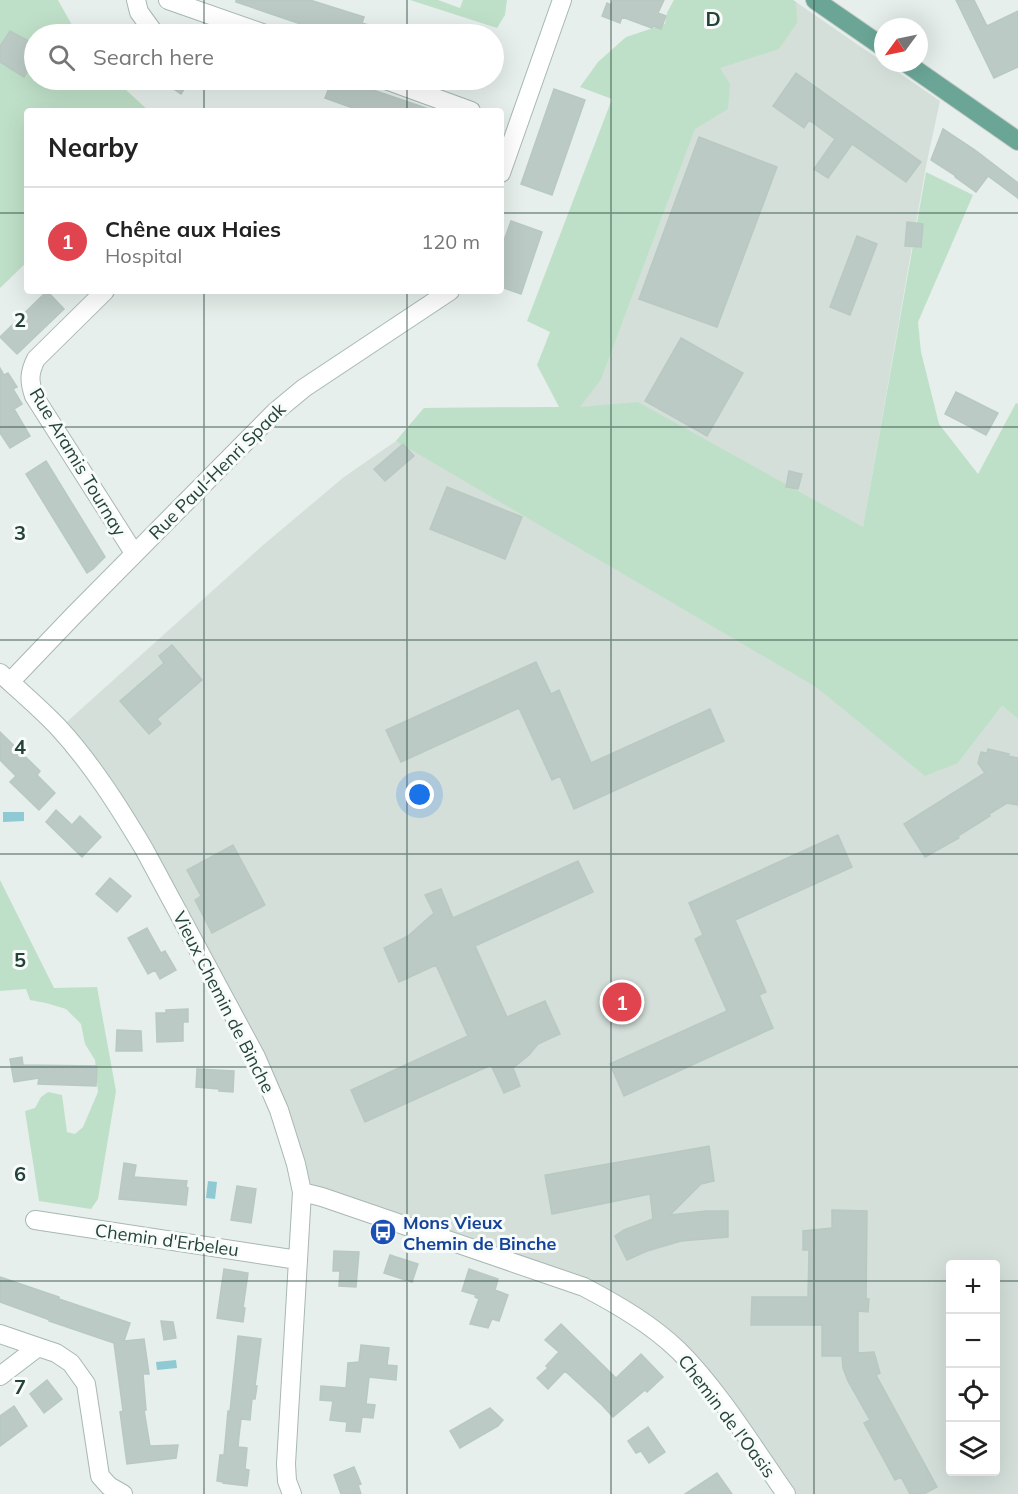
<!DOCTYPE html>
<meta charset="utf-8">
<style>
body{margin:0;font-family:Mulish,sans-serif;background:#f6f6f6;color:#222}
.controls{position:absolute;right:18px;bottom:18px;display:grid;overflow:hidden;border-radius:6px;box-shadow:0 6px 24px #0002}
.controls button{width:54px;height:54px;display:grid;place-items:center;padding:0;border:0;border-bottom:2px solid #e0e0e0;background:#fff;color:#222;font:30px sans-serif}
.compass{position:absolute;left:874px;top:18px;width:54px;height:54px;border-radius:50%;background:#fff;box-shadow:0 6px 24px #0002;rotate:237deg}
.you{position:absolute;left:420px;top:795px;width:21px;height:21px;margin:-15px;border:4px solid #fff;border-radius:50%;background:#1a73e8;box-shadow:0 0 0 9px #1a73e833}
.badge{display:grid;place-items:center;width:39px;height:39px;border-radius:50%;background:#b45309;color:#fff;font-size:20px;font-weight:700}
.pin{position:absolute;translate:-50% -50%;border:3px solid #fff;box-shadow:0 2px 6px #0006}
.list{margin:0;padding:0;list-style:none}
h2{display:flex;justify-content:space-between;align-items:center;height:78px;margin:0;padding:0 24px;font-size:26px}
h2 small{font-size:20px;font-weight:400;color:#767676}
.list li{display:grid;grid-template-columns:39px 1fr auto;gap:18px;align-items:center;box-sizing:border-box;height:108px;padding:0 24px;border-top:2px solid #e0e0e0}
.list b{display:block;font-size:22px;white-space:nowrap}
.list p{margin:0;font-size:20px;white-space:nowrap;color:#767676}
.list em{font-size:20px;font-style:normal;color:#767676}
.icon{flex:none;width:33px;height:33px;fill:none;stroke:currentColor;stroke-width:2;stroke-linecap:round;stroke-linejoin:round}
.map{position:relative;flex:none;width:1018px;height:1494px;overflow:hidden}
.search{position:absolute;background:#fff;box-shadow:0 6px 24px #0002;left:24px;top:24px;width:480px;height:66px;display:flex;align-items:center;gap:15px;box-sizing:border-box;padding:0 21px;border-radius:33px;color:#767676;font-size:22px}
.panel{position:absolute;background:#fff;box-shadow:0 6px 24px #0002;left:24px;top:108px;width:480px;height:186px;border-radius:6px}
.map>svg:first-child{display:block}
.built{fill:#d4dfda;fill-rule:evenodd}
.green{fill:#bfe0c8}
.water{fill:#8ec9d4}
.building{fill:#bbcac4;stroke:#b8c9c2;stroke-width:1.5}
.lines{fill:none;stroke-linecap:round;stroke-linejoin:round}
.minor-casing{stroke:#a8b8b2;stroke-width:20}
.major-casing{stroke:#c2cac8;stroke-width:20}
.minor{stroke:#fff;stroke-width:18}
.major{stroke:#6aa596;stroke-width:18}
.grid{fill:none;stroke:#24423a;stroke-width:1.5;stroke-opacity:0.55}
.labels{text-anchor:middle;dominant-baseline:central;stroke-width:6;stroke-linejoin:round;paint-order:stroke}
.street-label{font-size:18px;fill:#24423a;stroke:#f7fbf9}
.transit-label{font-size:18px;font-weight:bold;fill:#164399;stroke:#f7fbf9;text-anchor:start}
.grid-label{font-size:20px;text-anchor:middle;font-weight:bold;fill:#24423a;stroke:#f7fbf9;stroke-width:6;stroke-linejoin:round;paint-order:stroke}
</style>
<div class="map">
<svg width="1018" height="1494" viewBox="0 0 1018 1494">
<rect width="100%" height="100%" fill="#e6efeb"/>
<path class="built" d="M 674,0 L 793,0 L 883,62 L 883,63 L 885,63 L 940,101 L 926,166 L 863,528 L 958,763 L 1002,706 L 1018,719 L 1018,1494 L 786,1494 L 700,1374 L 622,1307 L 302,1192 L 279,1111 L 144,849 L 59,729 L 262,546 L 344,477 L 396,441 L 424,408 L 579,407 L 601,380 L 695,128 L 728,108 L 667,13 ZM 950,1264 L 996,1264 L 996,1472 L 950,1472 Z"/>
<path class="green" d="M 0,0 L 58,0 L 77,34 L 34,34 L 34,80 L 115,80 L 149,111 L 27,111 L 27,262 L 0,288 Z
M 410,0 L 438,0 L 460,8 L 463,0 L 507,0 L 505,15 L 497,28 Z
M 674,0 L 793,0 L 796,2 L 797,23 L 779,49 L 720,68 L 730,84 L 728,109 L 695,129 L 601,380 L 580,407 L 638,402 L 863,527 L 926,172 L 973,195 L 918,322 L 921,352 L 939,424 L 978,474 L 1016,403 L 1018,404 L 1018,719 L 1002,706 L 958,763 L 925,776 L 816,687 L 396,441 L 424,408 L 559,407 L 537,365 L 550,332 L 527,321 L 612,99 L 580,87 L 598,62 L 626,37 L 665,24 L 667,13 Z
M 0,880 L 54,988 L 97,987 L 116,1091 L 98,1199 L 91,1209 L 39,1201 L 25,1111 L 35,1108 L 41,1097 L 48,1092 L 62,1095 L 67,1132 L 75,1134 L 83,1127 L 98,1092 L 95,1060 L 85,1044 L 81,1024 L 66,1009 L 46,1003 L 30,1000 L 26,989 L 0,991 Z"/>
<path class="water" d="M 3,812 L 24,812 L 24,821 L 3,822 Z
M 208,1181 L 217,1182 L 215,1199 L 206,1198 Z
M 176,1360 L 177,1368 L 157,1370 L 156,1362 Z"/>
<path class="building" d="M 236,0 L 310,0 L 364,17 L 362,23 L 390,32 L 389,34 L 330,34 L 236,2 Z
M 613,0 L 664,0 L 658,13 L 666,16 L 661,29 L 653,26 L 652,28 L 622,17 L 620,23 L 602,16 L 607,3 L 611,5 Z
M 956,0 L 974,0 L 987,26 L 1018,11 L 1018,67 L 994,78 Z
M 10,31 L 34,44 L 34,59 L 24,77 L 0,62 L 0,46 Z
M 796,73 L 921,162 L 906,182 L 852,144 L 828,178 L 814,169 L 835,139 L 809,120 L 804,128 L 773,106 Z
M 160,80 L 190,80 L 181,94 Z
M 332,80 L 344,80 L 429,109 L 429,111 L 361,111 L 325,98 Z
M 554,89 L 585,100 L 552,195 L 521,184 Z
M 943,129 L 975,150 L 1018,183 L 1018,198 L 988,176 L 976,192 L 955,177 L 956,176 L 931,160 Z
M 699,137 L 777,167 L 717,327 L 639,299 Z
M 511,221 L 542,232 L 521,294 L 501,287 L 501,249 Z
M 907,222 L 923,224 L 921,247 L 905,246 Z
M 857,236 L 877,244 L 850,315 L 830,307 Z
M 47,291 L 64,309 L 17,354 L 0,337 Z
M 681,338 L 743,373 L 707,436 L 645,401 Z
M 0,368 L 4,375 L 8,373 L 17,387 L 13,389 L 22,404 L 14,409 L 30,436 L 10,448 L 0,433 Z
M 956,392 L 998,413 L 986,435 L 945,414 Z
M 403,444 L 414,456 L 385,481 L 374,469 Z
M 46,461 L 105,557 L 93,569 L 87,573 L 26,474 Z
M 789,471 L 802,474 L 798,489 L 786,487 Z
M 447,487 L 522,517 L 505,559 L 430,529 Z
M 172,645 L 202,680 L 157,719 L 161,724 L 149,734 L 120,701 L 164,663 L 159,656 Z
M 536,662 L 551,694 L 559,690 L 591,763 L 710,709 L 724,741 L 574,809 L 560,776 L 552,780 L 519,708 L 401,762 L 386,730 Z
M 0,732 L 40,771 L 37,775 L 55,793 L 39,810 L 10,782 L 16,776 L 0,760 Z
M 988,749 L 1009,754 L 1008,756 L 1018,758 L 1018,805 L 1007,803 L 989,814 L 990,816 L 958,836 L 959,838 L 925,857 L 904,824 L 985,773 L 978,763 L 981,752 L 987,753 Z
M 56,810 L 72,825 L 80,816 L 101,837 L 82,857 L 46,822 Z
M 838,835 L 852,867 L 735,920 L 766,992 L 759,995 L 773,1028 L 624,1096 L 610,1064 L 727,1011 L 695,939 L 703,935 L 689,903 Z
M 233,845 L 265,905 L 212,933 L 195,900 L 201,896 L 187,870 Z
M 578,861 L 593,892 L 475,946 L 507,1017 L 545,1001 L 560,1034 L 538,1044 L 529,1055 L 513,1068 L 520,1086 L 504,1093 L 491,1065 L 365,1122 L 351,1090 L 468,1036 L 436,965 L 399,982 L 384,948 L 408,936 L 434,913 L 425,895 L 441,889 L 453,918 Z
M 110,878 L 131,896 L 117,912 L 96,894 Z
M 147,928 L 161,953 L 165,951 L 176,970 L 160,979 L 155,970 L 148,974 L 128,938 Z
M 188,1009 L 188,1022 L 183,1022 L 183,1041 L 157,1042 L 156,1013 L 166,1013 L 166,1010 Z
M 117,1030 L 141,1031 L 142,1051 L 116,1051 Z
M 22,1057 L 23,1065 L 97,1066 L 96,1086 L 38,1084 L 39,1078 L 14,1082 L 10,1059 Z
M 197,1069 L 234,1071 L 233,1092 L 219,1091 L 219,1089 L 196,1087 Z
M 709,1146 L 714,1181 L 701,1184 L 670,1215 L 706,1211 L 728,1211 L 728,1237 L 681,1241 L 647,1251 L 627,1260 L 615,1236 L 624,1230 L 653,1219 L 650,1194 L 552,1214 L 545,1175 Z
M 124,1163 L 136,1165 L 134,1177 L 187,1181 L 186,1187 L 188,1188 L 186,1205 L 119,1199 Z
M 237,1186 L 256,1189 L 251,1223 L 231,1220 Z
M 832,1210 L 867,1211 L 866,1299 L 869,1299 L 868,1312 L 858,1311 L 858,1353 L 874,1352 L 880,1373 L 876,1375 L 937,1487 L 924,1494 L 910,1494 L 901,1477 L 895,1480 L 864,1423 L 870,1420 L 848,1381 L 843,1368 L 842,1356 L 822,1356 L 822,1325 L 751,1325 L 752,1297 L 808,1297 L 809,1250 L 803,1250 L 803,1231 L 832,1228 Z
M 334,1251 L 359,1252 L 356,1287 L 339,1286 L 340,1271 L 333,1271 Z
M 390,1255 L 418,1264 L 412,1282 L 384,1273 Z
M 224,1269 L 248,1273 L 243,1308 L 245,1308 L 243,1322 L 217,1318 Z
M 469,1269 L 498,1279 L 495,1290 L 508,1295 L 499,1321 L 492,1319 L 488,1328 L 470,1324 L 479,1299 L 475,1297 L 476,1295 L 462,1291 Z
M 0,1277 L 59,1297 L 59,1299 L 130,1323 L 124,1341 L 144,1339 L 149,1374 L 143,1374 L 146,1410 L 144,1410 L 150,1446 L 178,1445 L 176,1458 L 127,1464 L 120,1412 L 123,1411 L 114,1343 L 49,1321 L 50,1320 L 0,1302 Z
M 161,1321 L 173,1322 L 176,1338 L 164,1340 Z
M 561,1324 L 616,1378 L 641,1354 L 663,1377 L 647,1392 L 645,1390 L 613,1417 L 602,1405 L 565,1371 L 548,1389 L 537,1378 L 548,1368 L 546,1366 L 559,1352 L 545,1340 Z
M 238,1336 L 261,1339 L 255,1386 L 257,1386 L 255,1399 L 252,1399 L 250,1420 L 241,1419 L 239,1436 L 238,1447 L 247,1448 L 245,1469 L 249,1470 L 247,1486 L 223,1483 L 223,1482 L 217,1481 L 220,1455 L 224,1455 L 228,1411 L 230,1411 Z
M 361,1345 L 389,1348 L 387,1365 L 397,1366 L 396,1380 L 369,1377 L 366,1404 L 375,1405 L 373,1418 L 362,1417 L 360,1432 L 346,1431 L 347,1422 L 330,1420 L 333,1401 L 320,1400 L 321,1386 L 346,1388 L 348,1363 L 359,1362 Z
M 47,1380 L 62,1399 L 44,1413 L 30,1394 Z
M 14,1406 L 27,1426 L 0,1446 L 0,1416 Z
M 490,1408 L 503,1420 L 498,1426 L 460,1448 L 450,1431 Z
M 648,1427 L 665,1452 L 649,1463 L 641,1451 L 636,1453 L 628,1441 Z
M 354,1467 L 361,1484 L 358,1485 L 361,1494 L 341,1494 L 334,1475 Z
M 717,1473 L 732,1494 L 685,1494 Z"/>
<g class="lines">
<defs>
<path id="minor" d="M 136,0 L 139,12 L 155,34
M 168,0 L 265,34
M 386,80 L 471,111
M 501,173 L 562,0
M 105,291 L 36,359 C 29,373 29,381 34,396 L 134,553
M 0,673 C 20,691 40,708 58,727 C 92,764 119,807 144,849 L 256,1057 L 279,1110 L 296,1164 L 302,1192 L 286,1464 L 287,1481 L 292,1494
M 10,682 L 74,615 L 275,412 L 304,388 L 450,291
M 302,1192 L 322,1197 L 584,1287 C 618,1305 651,1324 679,1351 C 719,1391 753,1447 786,1494
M 35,1220 L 298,1260
M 0,1334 L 38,1347
M 0,1376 L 38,1347 L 56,1353 L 71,1363 L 86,1384 L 100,1476 L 109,1486 L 123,1494"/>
<path id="major" d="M 815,0 L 883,47
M 906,63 L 1018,141"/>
</defs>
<use href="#minor" class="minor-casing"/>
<use href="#major" class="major-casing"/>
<use href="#minor" class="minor"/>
<use href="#major" class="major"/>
</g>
<path class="grid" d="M 204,0 L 204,34M 407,0 L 407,34M 611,0 L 611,1494M 814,0 L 814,1494M 204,80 L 204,111M 407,80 L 407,111M 0,213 L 27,213M 501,213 L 1018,213M 204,291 L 204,1494M 407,291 L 407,1494M 0,427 L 1018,427M 0,640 L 1018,640M 0,854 L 1018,854M 0,1067 L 1018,1067M 0,1281 L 950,1281M 996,1281 L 1018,1281"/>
<defs>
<symbol id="bus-disc" viewBox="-11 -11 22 22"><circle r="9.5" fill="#1a4fb4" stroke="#f7fbf9"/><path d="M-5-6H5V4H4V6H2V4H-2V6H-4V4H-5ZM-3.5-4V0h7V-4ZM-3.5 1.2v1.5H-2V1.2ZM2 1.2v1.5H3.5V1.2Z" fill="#fff"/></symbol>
</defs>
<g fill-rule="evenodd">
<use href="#bus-disc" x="368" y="1217" width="30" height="30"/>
</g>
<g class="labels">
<g class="street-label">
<text transform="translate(78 462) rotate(59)">Rue Aramis Tournay</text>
<text transform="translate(217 471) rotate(-45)">Rue Paul-Henri Spaak</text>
<text transform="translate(224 1002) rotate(63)">Vieux Chemin de Binche</text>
<text transform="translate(167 1240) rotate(8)">Chemin d'Erbeleu</text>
<text transform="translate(727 1416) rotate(53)">Chemin de l'Oasis</text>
</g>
<g class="transit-label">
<text x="403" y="1222">Mons Vieux<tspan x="403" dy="21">Chemin de Binche</tspan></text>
</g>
</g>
<g class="grid-label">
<text x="713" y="26">D</text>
<text x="20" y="327">2</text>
<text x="20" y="540">3</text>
<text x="20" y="754">4</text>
<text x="20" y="967">5</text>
<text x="20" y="1181">6</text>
<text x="20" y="1394">7</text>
</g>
</svg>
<div class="controls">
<button>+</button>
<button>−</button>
<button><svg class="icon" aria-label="locate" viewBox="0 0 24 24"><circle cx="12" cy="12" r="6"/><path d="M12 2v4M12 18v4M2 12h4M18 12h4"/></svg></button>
<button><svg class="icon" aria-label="layers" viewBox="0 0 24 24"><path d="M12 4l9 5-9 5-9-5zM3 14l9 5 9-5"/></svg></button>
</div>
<svg class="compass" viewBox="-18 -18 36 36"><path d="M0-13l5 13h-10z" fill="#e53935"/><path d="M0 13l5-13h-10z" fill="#767676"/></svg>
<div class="you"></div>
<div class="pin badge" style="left:622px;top:1002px;background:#e0444e">1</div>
<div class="search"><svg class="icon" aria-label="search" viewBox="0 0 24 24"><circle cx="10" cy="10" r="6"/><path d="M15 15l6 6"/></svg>Search here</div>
<section class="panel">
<h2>Nearby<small></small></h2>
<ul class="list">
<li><span class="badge" style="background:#e0444e">1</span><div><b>Chêne aux Haies</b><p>Hospital</p></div><em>120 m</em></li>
</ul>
</section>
</div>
